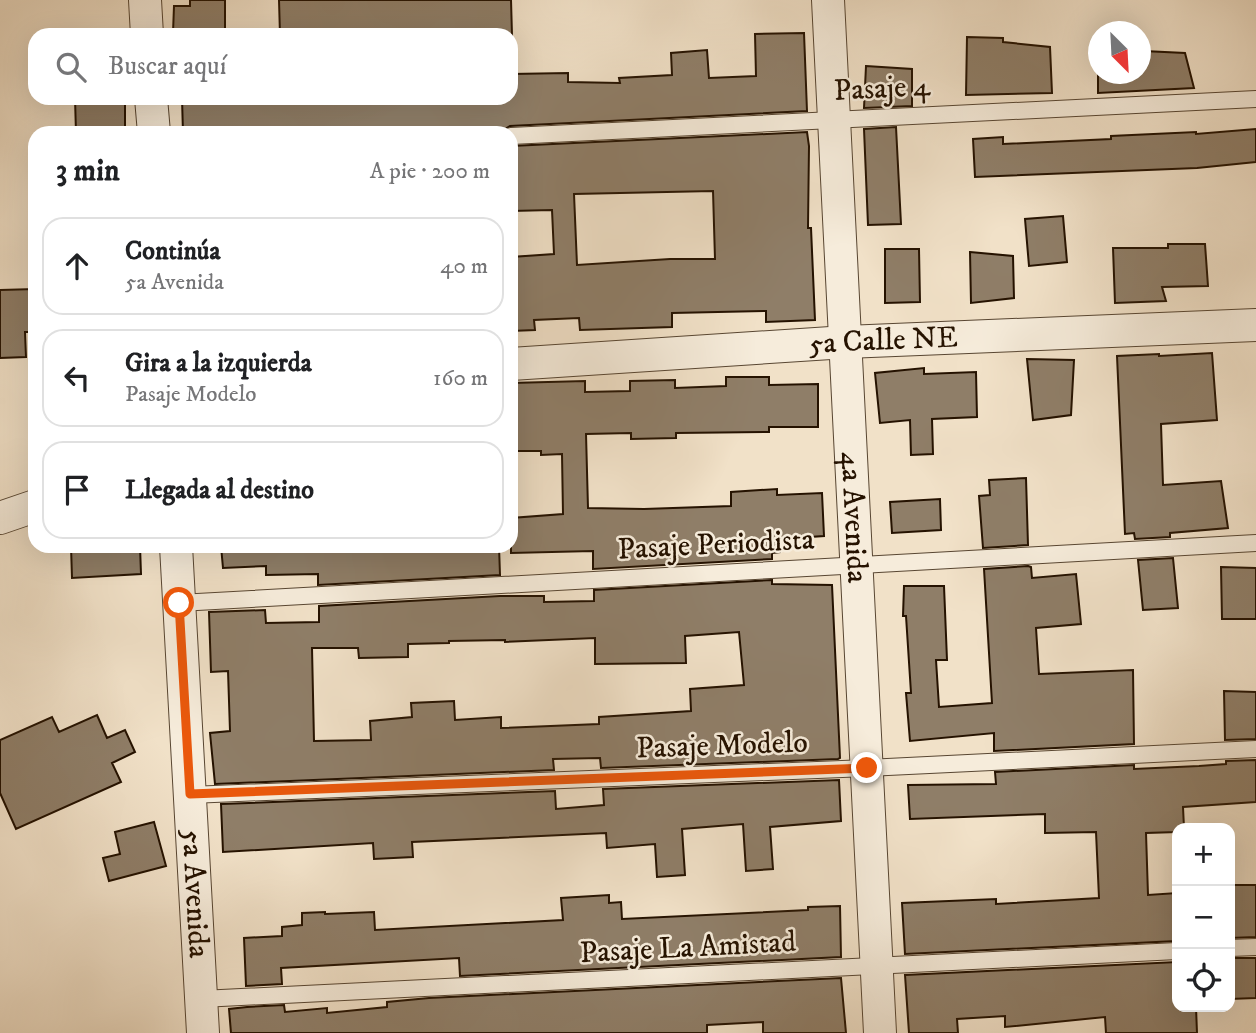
<!DOCTYPE html>
<html lang="es">
<meta charset="utf-8">
<style>
body{margin:0;font-family:"IM FELL DW Pica",serif;background:#f2f2f2;color:#202124}
.controls{position:absolute;right:21px;bottom:21px;display:grid;overflow:hidden;border-radius:14px;box-shadow:0 7px 28px #0002}
.controls button{width:63px;height:63px;display:grid;place-items:center;padding:0;border:0;border-bottom:2px solid #e0e0e0;background:#fff;color:#202124;font:35px sans-serif}
.compass{position:absolute;left:1088px;top:21px;width:63px;height:63px;border-radius:50%;background:#fff;box-shadow:0 7px 28px #0002;rotate:156deg}
.stop{position:absolute;width:21px;height:21px;margin:-16px;border:5px solid #ea580c;border-radius:50%;background:#fff}
.stop.end{background:#ea580c;border-color:#fff;box-shadow:0 2px 7px #0008}
.list{margin:0;padding:0;list-style:none}
h2{display:flex;justify-content:space-between;align-items:center;height:91px;margin:0;padding:0 28px;font-size:30px}
h2 small{font-size:23px;font-weight:400;color:#757577}
.list li{display:grid;grid-template-columns:46px 1fr auto;gap:21px;align-items:center;box-sizing:border-box;height:98px;margin:0 14px 14px;padding:0 14px;border:2px solid #e0e0e0;border-radius:21px}
.list b{display:block;font-size:26px;white-space:nowrap}
.list p{margin:0;font-size:23px;white-space:nowrap;color:#757577}
.list em{font-size:23px;font-style:normal;color:#757577}
.icon{flex:none;width:38px;height:38px;fill:none;stroke:currentColor;stroke-width:2;stroke-linecap:round;stroke-linejoin:round}
.map{position:relative;flex:none;width:1256px;height:1033px;overflow:hidden}
.search{position:absolute;background:#fff;box-shadow:0 7px 28px #0002;left:28px;top:28px;width:490px;height:77px;display:flex;align-items:center;gap:18px;box-sizing:border-box;padding:0 24px;border-radius:21px;color:#757577;font-size:26px}
.panel{position:absolute;background:#fff;box-shadow:0 7px 28px #0002;left:28px;top:126px;width:490px;height:427px;border-radius:21px}
.map>svg:first-child{display:block}
.building{fill:#8f7e68;stroke:#251200;stroke-width:2;fill-rule:evenodd}
.lines{fill:none;stroke-linecap:round;stroke-linejoin:round}
.lane-casing{stroke:#584632;stroke-width:18}
.street-casing{stroke:#584632;stroke-width:34}
.lane{stroke:#f6ecdb;stroke-width:16}
.street{stroke:#f6ecdb;stroke-width:32}
.route{stroke:#ea580c;stroke-width:9}
.labels{text-anchor:middle;dominant-baseline:central;stroke-width:5;stroke-linejoin:round;paint-order:stroke}
.street-label{font-size:30px;fill:#251200;stroke:#f6ecdb}
</style>
<div class="map">
<svg width="1256" height="1033" viewBox="0 0 1256 1033">
<rect width="100%" height="100%" fill="#f1e1c8"/>
<filter id="stains"><feTurbulence type="fractalNoise" baseFrequency=".00286" numOctaves="4"/><feColorMatrix values="0 0 0 0 .2 0 0 0 0 .09 0 0 0 0 .02 0 0 0 .5 -.17"/></filter>
<radialGradient id="worn" r=".72"><stop offset=".6" stop-color="#630" stop-opacity="0"/><stop offset="1" stop-color="#630" stop-opacity=".3"/></radialGradient>
<path class="building" d="M 190,0 L 225,0 L 225,33 L 173,33 L 174,6 L 190,6 Z
M 279,0 L 511,0 L 512,35 L 485,35 L 485,31 L 377,33 L 377,35 L 280,35 Z
M 804,33 L 807,111 L 510,126 L 502,131 L 183,133 L 182,98 L 511,98 L 511,74 L 568,73 L 568,82 L 620,83 L 619,78 L 672,75 L 671,53 L 707,50 L 709,78 L 756,76 L 755,34 Z
M 967,37 L 1003,38 L 1003,42 L 1050,47 L 1052,93 L 966,95 Z
M 1144,47 L 1144,51 L 1185,53 L 1194,88 L 1098,93 L 1098,54 L 1098,74 L 1140,74 L 1140,48 Z
M 866,66 L 912,69 L 912,106 L 864,108 Z
M 75,98 L 125,98 L 125,133 L 76,133 Z
M 896,127 L 901,224 L 868,225 L 864,129 Z
M 1256,129 L 1256,162 L 1197,168 L 975,177 L 973,139 L 1003,137 L 1003,144 L 1111,139 L 1111,136 L 1196,132 L 1196,134 Z
M 807,132 L 809,146 L 808,228 L 811,228 L 815,320 L 766,322 L 766,311 L 672,313 L 672,327 L 580,330 L 579,318 L 534,320 L 535,330 L 511,331 L 511,257 L 554,254 L 552,210 L 511,211 L 511,146 ZM 713,191 L 715,259 L 670,259 L 577,265 L 574,194 Z
M 1063,216 L 1067,262 L 1029,266 L 1025,219 Z
M 1168,244 L 1205,244 L 1208,286 L 1162,287 L 1166,301 L 1115,303 L 1113,248 L 1168,248 Z
M 885,249 L 919,249 L 920,302 L 885,303 Z
M 970,252 L 1013,256 L 1014,298 L 971,303 Z
M 35,289 L 35,332 L 25,332 L 26,357 L 0,358 L 0,290 Z
M 1212,353 L 1217,420 L 1161,424 L 1163,485 L 1221,481 L 1228,528 L 1170,533 L 1170,537 L 1135,539 L 1134,533 L 1125,534 L 1117,356 L 1159,354 L 1159,356 Z
M 1027,359 L 1074,360 L 1071,415 L 1033,420 Z
M 924,368 L 924,374 L 976,372 L 977,417 L 932,419 L 933,454 L 911,455 L 910,420 L 880,423 L 875,373 Z
M 726,377 L 769,377 L 769,385 L 818,384 L 818,427 L 769,427 L 769,432 L 676,433 L 676,438 L 631,439 L 631,433 L 586,434 L 588,508 L 644,509 L 731,506 L 731,492 L 777,489 L 777,495 L 822,493 L 824,536 L 780,539 L 780,552 L 772,553 L 772,559 L 593,569 L 593,551 L 511,553 L 511,518 L 563,514 L 562,454 L 541,455 L 541,451 L 511,451 L 511,383 L 585,381 L 585,392 L 630,391 L 630,381 L 675,380 L 675,388 L 726,386 Z
M 1026,478 L 1028,545 L 983,548 L 979,496 L 990,495 L 989,480 Z
M 940,499 L 941,530 L 892,533 L 890,502 Z
M 71,546 L 140,546 L 141,574 L 72,578 Z
M 221,546 L 499,546 L 500,575 L 318,585 L 318,574 L 266,575 L 266,566 L 223,568 Z
M 1173,558 L 1178,608 L 1143,610 L 1138,560 Z
M 1028,566 L 1031,567 L 1032,578 L 1076,574 L 1081,624 L 1036,628 L 1039,674 L 1133,670 L 1134,744 L 994,751 L 994,733 L 910,741 L 906,693 L 911,693 L 906,616 L 903,616 L 904,586 L 944,586 L 947,660 L 936,660 L 939,707 L 992,703 L 984,569 Z
M 1221,567 L 1256,568 L 1256,619 L 1222,619 Z
M 772,580 L 772,584 L 832,585 L 840,758 L 838,759 L 601,768 L 600,758 L 553,759 L 554,770 L 215,784 L 210,733 L 230,731 L 228,671 L 211,672 L 209,612 L 265,610 L 266,623 L 319,622 L 319,606 L 500,596 L 544,596 L 544,602 L 594,601 L 594,590 ZM 739,632 L 744,685 L 690,689 L 691,711 L 599,717 L 599,724 L 501,728 L 501,717 L 455,720 L 454,701 L 411,703 L 412,717 L 370,721 L 371,740 L 314,741 L 312,648 L 358,648 L 359,658 L 408,657 L 408,644 L 449,643 L 449,641 L 505,640 L 505,642 L 595,638 L 595,664 L 686,663 L 685,636 Z
M 1224,691 L 1256,692 L 1256,739 L 1225,740 Z
M 97,715 L 107,738 L 125,730 L 135,752 L 112,763 L 121,782 L 16,829 L 0,793 L 0,740 L 52,717 L 59,732 Z
M 1256,760 L 1256,802 L 1183,807 L 1184,828 L 1177,828 L 1177,832 L 1146,833 L 1148,895 L 1177,893 L 1177,941 L 905,954 L 902,903 L 996,899 L 996,904 L 1099,898 L 1096,832 L 1045,833 L 1045,814 L 910,819 L 908,785 L 996,784 L 995,772 L 1134,765 L 1134,769 L 1199,766 L 1226,764 L 1226,761 Z
M 839,780 L 841,821 L 770,827 L 773,869 L 746,871 L 743,824 L 682,829 L 685,875 L 657,877 L 655,844 L 607,848 L 606,833 L 412,842 L 413,857 L 374,859 L 373,843 L 223,852 L 221,804 L 555,791 L 556,809 L 604,805 L 603,789 Z
M 154,822 L 166,866 L 109,881 L 103,858 L 120,854 L 115,832 Z
M 1230,885 L 1256,885 L 1256,937 L 1230,938 Z
M 609,895 L 609,903 L 621,902 L 622,919 L 808,910 L 808,907 L 840,906 L 841,957 L 460,976 L 459,958 L 281,968 L 282,984 L 246,986 L 244,938 L 282,936 L 282,927 L 302,925 L 302,913 L 325,912 L 325,914 L 374,912 L 375,930 L 563,920 L 561,898 Z
M 1230,958 L 1256,958 L 1256,998 L 1230,999 Z
M 1177,962 L 1177,1007 L 1196,1007 L 1197,1033 L 1106,1033 L 1105,1017 L 1005,1027 L 1005,1016 L 957,1019 L 958,1033 L 909,1033 L 905,975 Z
M 841,978 L 846,1033 L 763,1033 L 763,1022 L 707,1025 L 707,1033 L 231,1033 L 229,1009 L 247,1007 L 284,1005 L 285,1012 L 327,1008 L 327,1013 L 387,1007 L 387,1002 L 429,998 Z"/>
<g class="lines">
<defs>
<path id="lane" d="M 511,136 L 1256,99
M 179,603 L 1256,543
M 190,795 L 867,768 L 1256,749
M 1230,948 L 1256,947
M 201,999 L 1177,951"/>
<g id="street">
<path d="M 145,0 L 147,35"/>
<path id="s1" d="M 828,0 L 880,1033"/>
<path d="M 151,98 L 154,133"/>
<path id="s2" d="M 511,364 L 846,342 L 1256,325"/>
<path d="M 0,518 L 35,506"/>
<path id="s3" d="M 176,546 L 203,1033"/>
</g>
</defs>
<use href="#lane" class="lane-casing"/>
<use href="#street" class="street-casing"/>
<use href="#lane" class="lane"/>
<use href="#street" class="street"/>
</g>
<g class="lines">
<path class="route" d="M 179,603 L 190,794 L 867,768"/>
</g>
<g class="labels">
<g class="street-label">
<text transform="translate(882 89) rotate(-3)">Pasaje 4</text>
<text stroke="none"><textPath href="#s2" startOffset="373">5a Calle NE</textPath></text>
<text stroke="none"><textPath href="#s1" startOffset="518">4a Avenida</textPath></text>
<text transform="translate(716 545) rotate(-3)">Pasaje Periodista</text>
<text transform="translate(722 746) rotate(-2)">Pasaje Modelo</text>
<text stroke="none"><textPath href="#s3" startOffset="348">5a Avenida</textPath></text>
<text transform="translate(688 948) rotate(-3)">Pasaje La Amistad</text>
</g>
</g>
<rect width="100%" height="100%" filter="url(#stains)"/>
<rect width="100%" height="100%" fill="url(#worn)"/>
</svg>
<div class="controls">
<button>+</button>
<button>−</button>
<button><svg class="icon" aria-label="locate" viewBox="0 0 24 24"><circle cx="12" cy="12" r="6"/><path d="M12 2v4M12 18v4M2 12h4M18 12h4"/></svg></button>
</div>
<svg class="compass" viewBox="-18 -18 36 36"><path d="M0-13l5 13h-10z" fill="#e53935"/><path d="M0 13l5-13h-10z" fill="#757577"/></svg>
<div class="stop" style="left:179px;top:603px"></div>
<div class="stop end" style="left:867px;top:768px"></div>
<div class="search"><svg class="icon" aria-label="search" viewBox="0 0 24 24"><circle cx="10" cy="10" r="6"/><path d="M15 15l6 6"/></svg>Buscar aquí</div>
<section class="panel">
<h2>3 min<small>A pie · 200 m</small></h2>
<ul class="list">
<li><svg class="icon" aria-label="ahead" viewBox="0 0 24 24"><path d="M12 20V5M6 11l6-6 6 6"/></svg><div><b>Continúa</b><p>5a Avenida</p></div><em>40 m</em></li>
<li><svg class="icon" aria-label="left" viewBox="0 0 24 24"><path d="M17 20v-9H6M10 6l-5 5 5 5"/></svg><div><b>Gira a la izquierda</b><p>Pasaje Modelo</p></div><em>160 m</em></li>
<li><svg class="icon" aria-label="arrive" viewBox="0 0 24 24"><path d="M6 21V4h12l-3 4 3 4H6"/></svg><div><b>Llegada al destino</b></div></li>
</ul>
</section>
</div>
